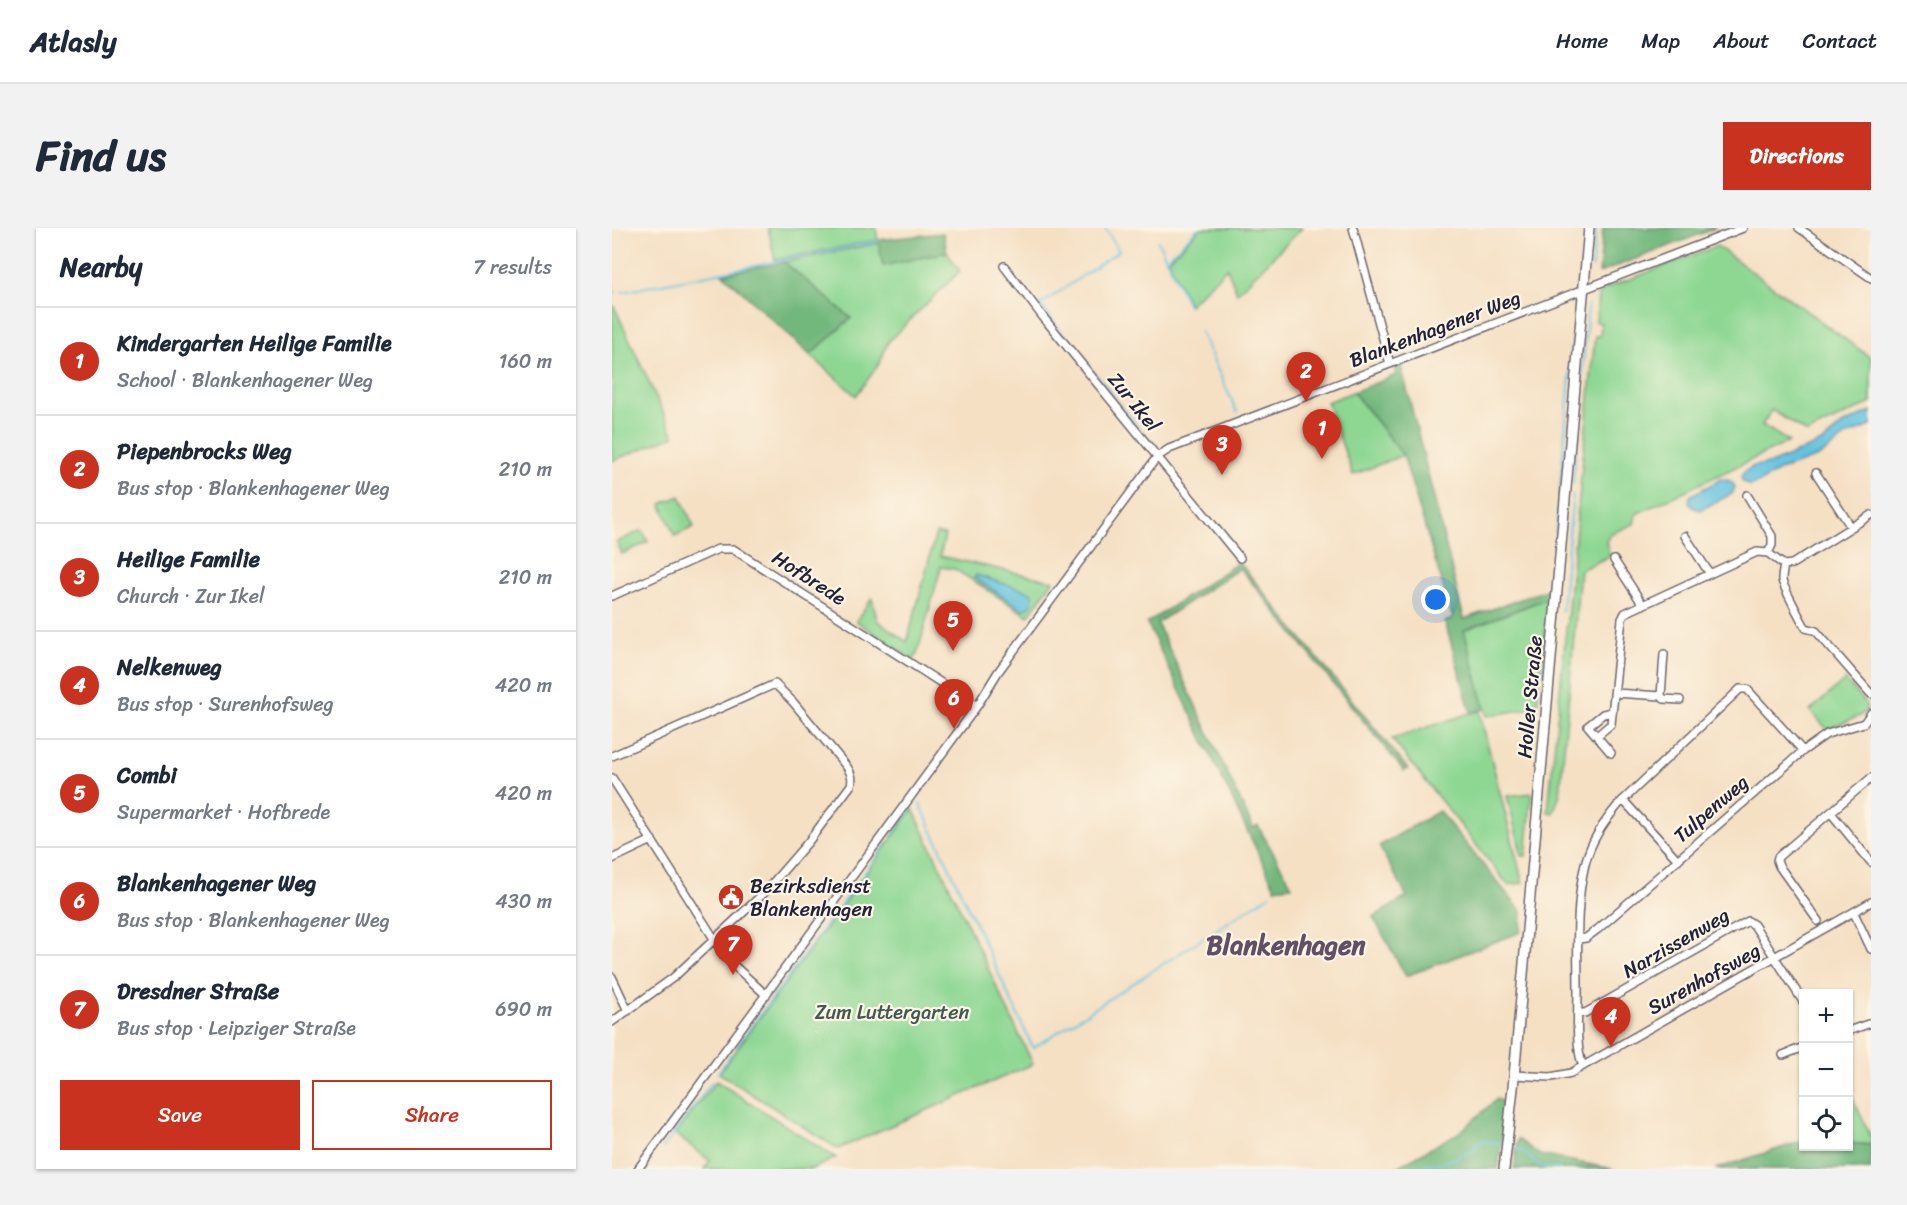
<!DOCTYPE html>
<meta charset="utf-8">
<style>
body{margin:0;font-family:Sriracha,sans-serif;background:#f2f2f3;color:#1f2937}
.controls{position:absolute;right:18px;bottom:18px;display:grid;overflow:hidden;border-radius:0px;box-shadow:0 2px 4px #0004}
.controls button{width:54px;height:54px;display:grid;place-items:center;padding:0;border:0;border-bottom:2px solid #e0e1e3;background:#fff;color:#1f2937;font:30px sans-serif}
.you{position:absolute;left:824px;top:372px;width:21px;height:21px;margin:-15px;border:4px solid #fff;border-radius:50%;background:#1a73e8;box-shadow:0 0 0 9px #1a73e833}
.badge{display:grid;place-items:center;width:39px;height:39px;border-radius:50%;background:#c8321e;color:#fff;font-size:20px;font-weight:700}
.pin{position:absolute;translate:-50% -50px;filter:drop-shadow(0 2px 3px #0008)}
.pin::after{content:'';position:absolute;top:32px;width:21px;height:18px;background:inherit;clip-path:polygon(0 0,100% 0,50% 100%)}
.list{margin:0;padding:0;list-style:none}
h2{display:flex;justify-content:space-between;align-items:center;height:78px;margin:0;padding:0 24px;font-size:26px}
h2 small{font-size:20px;font-weight:400;color:#747a83}
.list li{display:grid;grid-template-columns:39px 1fr auto;gap:18px;align-items:center;box-sizing:border-box;height:108px;padding:0 24px;border-top:2px solid #e0e1e3}
.list b{display:block;font-size:22px;white-space:nowrap}
.list p{margin:0;font-size:20px;white-space:nowrap;color:#747a83}
.list em{font-size:20px;font-style:normal;color:#747a83}
.actions{display:flex;gap:12px;padding:18px 24px}
.actions a{flex:1;padding:14px 0;border:2px solid #c8321e;border-radius:0px;text-align:center;font-size:21px;color:#c8321e}
.actions .main{background:#c8321e;color:#fff}
.icon{flex:none;width:33px;height:33px;fill:none;stroke:currentColor;stroke-width:2;stroke-linecap:round;stroke-linejoin:round}
.map{position:relative;flex:none;width:1259px;height:941px;overflow:hidden;border-radius:0px}
header{display:flex;align-items:center;gap:36px;box-sizing:border-box;height:84px;padding:0 30px;background:#fff;border-bottom:2px solid #e0e1e3}
header strong{font-size:28px}
nav{display:flex;gap:33px;margin-inline-start:auto;font-size:21px}
.intro{display:flex;align-items:center;justify-content:space-between;box-sizing:border-box;height:144px;padding:0 36px}
h1{margin:0;font-size:42px}
.button{padding:15px 27px;border-radius:0px;background:#c8321e;color:#fff;font-size:21px;font-weight:700}
main{display:flex;gap:36px;padding:0 36px}
aside{flex:1;background:#fff;border-radius:0px;box-shadow:0 2px 4px #0004}
.map>svg:first-child{display:block}
.green{fill:#8dd793;stroke:#587c67;stroke-width:1.5}
.forest{fill:#72b87d;stroke:#4a6d5c;stroke-width:1.5}
.water{fill:#62c3e0;stroke:#42728e;stroke-width:1.5}
.lines{fill:none;stroke-linecap:round;stroke-linejoin:round}
.stream{stroke:#62c3e0;stroke-width:2}
.minor-casing{stroke:#6c646b;stroke-width:10}
.tertiary-casing{stroke:#6c646b;stroke-width:12}
.minor{stroke:#fff;stroke-width:7}
.tertiary{stroke:#fff;stroke-width:9}
.labels{text-anchor:middle;dominant-baseline:central;stroke-width:4.5;stroke-linejoin:round;paint-order:stroke}
.street-label{font-size:20px;fill:#22223b;stroke:#fcf5e5}
.poi-label{font-size:20px;fill:#22223b;stroke:#fcf5e5;text-anchor:start}
.park-label{font-size:20px;fill:#425855;stroke:#fcf5e5}
.district-label{font-size:26px;font-weight:bold;fill:#624f65;stroke:#fcf5e5}
</style>
<header>
<strong>Atlasly</strong>
<nav><a>Home</a><a>Map</a><a>About</a><a>Contact</a></nav>
</header>
<div class="intro"><h1>Find us</h1><a class="button">Directions</a></div>
<main>
<aside>
<h2>Nearby<small>7 results</small></h2>
<ul class="list">
<li><span class="badge">1</span><div><b>Kindergarten Heilige Familie</b><p>School · Blankenhagener Weg</p></div><em>160 m</em></li>
<li><span class="badge">2</span><div><b>Piepenbrocks Weg</b><p>Bus stop · Blankenhagener Weg</p></div><em>210 m</em></li>
<li><span class="badge">3</span><div><b>Heilige Familie</b><p>Church · Zur Ikel</p></div><em>210 m</em></li>
<li><span class="badge">4</span><div><b>Nelkenweg</b><p>Bus stop · Surenhofsweg</p></div><em>420 m</em></li>
<li><span class="badge">5</span><div><b>Combi</b><p>Supermarket · Hofbrede</p></div><em>420 m</em></li>
<li><span class="badge">6</span><div><b>Blankenhagener Weg</b><p>Bus stop · Blankenhagener Weg</p></div><em>430 m</em></li>
<li><span class="badge">7</span><div><b>Dresdner Straße</b><p>Bus stop · Leipziger Straße</p></div><em>690 m</em></li>
</ul>
<div class="actions"><a class="main">Save</a><a>Share</a></div>
</aside>
<div class="map">
<svg width="1259" height="941" viewBox="0 0 1259 941">
<rect width="100%" height="100%" fill="#fcf5e5"/>
<filter id="ink" filterUnits="userSpaceOnUse"><feTurbulence type="fractalNoise" baseFrequency=".0167" numOctaves="2"/><feDisplacementMap in="SourceGraphic" scale="12" xChannelSelector="R" yChannelSelector="G"/><feConvolveMatrix kernelMatrix="1 2 1 2 8 2 1 2 1" color-interpolation-filters="sRGB"/></filter>
<filter id="wash" filterUnits="userSpaceOnUse"><feTurbulence type="fractalNoise" baseFrequency=".008" numOctaves="4" result="noise"/><feDisplacementMap in="SourceGraphic" scale="24" xChannelSelector="R" yChannelSelector="G"/><feGaussianBlur stdDeviation="1.35" result="paint"/><feColorMatrix in="noise" values="0 0 0 0 0 0 0 0 0 0 0 0 0 0 0 0 0 1.4 0 .05"/><feComposite in="paint" operator="in"/></filter>
<g filter="url(#wash)">
<rect width="100%" height="100%" fill="#f5e0c4"/>
<path class="green" d="M 156,0 L 264,0 L 266,12 L 163,32 Z
M 589,0 L 690,0 L 625,65 L 615,40 L 577,77 L 556,32 Z
M 267,15 L 272,37 L 335,24 L 348,43 L 276,114 L 267,136 L 244,168 L 198,127 L 239,90 L 172,34 Z
M 1105,18 L 1259,130 L 1259,175 L 1195,205 L 1160,182 L 1150,197 L 1177,214 L 1024,286 L 1022,296 L 998,306 L 994,314 L 998,328 L 968,342 L 948,566 L 941,585 L 936,584 L 983,108 L 988,108 L 989,95 L 984,94 L 986,68 L 992,61 Z
M 0,78 L 2,78 L 62,208 L 0,233 Z
M 741,164 L 791,227 L 741,247 L 715,174 Z
M 68,268 L 82,299 L 63,308 L 49,276 Z
M 30,302 L 36,314 L 10,326 L 5,314 Z
M 324,305 L 333,307 L 328,328 L 441,353 L 416,388 L 343,341 L 329,339 L 306,423 L 302,432 L 244,393 L 260,370 L 265,392 L 295,414 Z
M 936,370 L 925,479 L 875,488 L 852,402 Z
M 1233,452 L 1253,474 L 1255,482 L 1248,488 L 1215,501 L 1198,483 Z
M 867,482 L 911,655 L 896,657 L 780,511 Z
M 920,565 L 914,628 L 910,628 L 895,568 Z
M 301,581 L 421,836 L 226,921 L 107,845 Z
M 104,853 L 224,930 L 200,941 L 92,941 L 98,933 L 63,906 Z
M 1236,860 L 1259,909 L 1259,917 L 1237,915 Z"/>
<path class="forest" d="M 991,0 L 1104,0 L 987,45 Z
M 331,5 L 335,24 L 271,38 L 266,12 Z
M 172,34 L 239,90 L 198,127 L 111,46 Z
M 789,137 L 852,391 L 937,361 L 936,370 L 852,402 L 873,481 L 859,485 L 833,394 L 841,391 L 791,227 L 741,164 L 784,147 L 782,140 Z
M 627,334 L 796,541 L 792,543 L 628,340 L 545,395 L 641,600 L 646,598 L 680,658 L 663,660 L 535,395 Z
M 827,583 L 910,684 L 909,704 L 794,748 L 761,689 L 795,669 L 767,618 Z
M 885,871 L 894,875 L 886,941 L 781,941 L 848,904 Z
M 906,911 L 928,927 L 1002,941 L 902,941 Z
M 1191,913 L 1192,918 L 1236,918 L 1237,915 L 1259,917 L 1259,941 L 1103,941 Z"/>
<path class="water" d="M 1259,183 L 1259,198 L 1236,207 L 1206,229 L 1168,242 L 1150,253 L 1138,258 L 1131,254 L 1129,249 L 1132,244 L 1142,238 L 1161,235 L 1212,213 L 1230,197 Z
M 1109,251 C 1115,252 1120,252 1123,259 L 1120,266 L 1088,282 L 1082,280 L 1077,275 L 1078,268 Z
M 364,347 L 419,364 L 421,368 L 419,377 L 412,382 L 362,350 Z"/>
<g class="lines">
<path class="stream" d="M 493,0 L 507,23 L 428,77 L 539,215
M 546,13 L 576,77
M 554,32 L 586,0
M 980,40 L 984,0
M 0,55 L 3,64 L 2,67
M 10,64 L 267,13
M 588,103 L 625,184
M 961,256 L 976,77
M 950,383 L 961,266
M 931,447 L 964,81
M 308,576 L 421,820 L 658,667
M 279,608 L 299,581
M 125,818 L 274,616
M 106,845 L 119,826
M 899,918 C 916,922 920,937 933,940 C 938,941 942,939 948,941
M 51,920 L 100,854
M 806,941 L 815,936 L 831,935 L 863,922 L 864,915 L 872,913 L 893,916"/>
</g>
</g>
<g filter="url(#ink)">
<g class="lines">
<defs>
<path id="minor" d="M 741,0 L 778,136
M 1187,0 L 1259,50
M 392,38 L 431,89 L 628,330
M 1204,245 L 1239,299
M 1135,267 L 1160,308 L 1160,317 L 1156,325
M 1073,308 L 1098,346
M 1002,332 L 1031,377
M 1172,337 L 1180,336 L 1259,287
M 0,368 L 106,321 L 121,321 L 365,478
M 1003,465 L 1049,468 L 1052,471 L 1068,472
M 1049,468 L 1052,426
M 985,508 L 999,496 L 1010,391 L 1013,385 L 1145,324 L 1156,325 L 1172,337 C 1171,342 1170,347 1170,352 C 1170,356 1192,398 1194,400 C 1196,401 1203,402 1204,403 L 1259,466
M 999,525 L 976,498 L 991,486 L 1000,484
M 0,528 L 163,456 L 181,474 L 235,539 C 239,546 241,549 239,557 L 197,613 L 152,665 L 62,749 L 0,794
M 0,550 L 115,731 L 154,767
M 1011,572 L 1066,632
M 1219,585 L 1259,634
M 0,631 L 40,612
M 1242,685 L 1259,721
M 1206,693 L 1167,638 L 1165,633 L 1166,629 L 1259,550
M 966,711 L 974,710 L 986,701 L 1191,523 L 1215,506 L 1252,495 L 1259,485
M 0,749 L 16,783
M 966,785 L 973,785 L 1136,693 L 1142,697 L 1192,775
M 1236,803 L 1259,795
M 1171,827 L 1192,819
M 971,838 C 963,820 966,785 966,765 C 966,723 963,677 973,636 C 979,613 991,595 1007,576 L 1128,461 L 1135,461 L 1191,523
M 902,847 L 939,849 L 959,845 L 1259,674
M 26,941 L 365,478 L 386,444 L 545,229 L 557,221 L 1131,0"/>
<path id="tertiary" d="M 892,941 L 901,860 L 977,0"/>
</defs>
<use href="#minor" class="minor-casing"/>
<use href="#tertiary" class="tertiary-casing"/>
<use href="#minor" class="minor"/>
<use href="#tertiary" class="tertiary"/>
</g>
</g>
<defs>
<symbol id="civic-disc" viewBox="-11 -11 22 22"><circle r="9.5" fill="#c8321e" stroke="#fcf5e5"/><path d="M-.6-6.5H3V-4.5H.6V-3L4-1V1h2V6H-6V1h2V-1L-.6-3ZM-1.2 2.5V6h2.4V2.5Z" fill="#fff"/></symbol>
</defs>
<g fill-rule="evenodd">
<use href="#civic-disc" x="104" y="654" width="30" height="30"/>
</g>
<g class="labels">
<g class="street-label">
<text transform="translate(823 101) rotate(-21)">Blankenhagener Weg</text>
<text transform="translate(522 174) rotate(51)">Zur Ikel</text>
<text transform="translate(197 350) rotate(33)">Hofbrede</text>
<text transform="translate(918 469) rotate(-85)">Holler Straße</text>
<text transform="translate(1099 581) rotate(-41)">Tulpenweg</text>
<text transform="translate(1064 715) rotate(-30)">Narzissenweg</text>
<text transform="translate(1092 751) rotate(-29)">Surenhofsweg</text>
</g>
<g class="poi-label">
<text x="138" y="658">Bezirksdienst<tspan x="138" dy="23">Blankenhagen</tspan></text>
</g>
<g class="park-label">
<text x="280" y="784">Zum Luttergarten</text>
</g>
<g class="district-label">
<text x="674" y="717">Blankenhagen</text>
</g>
</g>
</svg>
<div class="controls">
<button>+</button>
<button>−</button>
<button><svg class="icon" aria-label="locate" viewBox="0 0 24 24"><circle cx="12" cy="12" r="6"/><path d="M12 2v4M12 18v4M2 12h4M18 12h4"/></svg></button>
</div>
<div class="you"></div>
<div class="pin badge" style="left:710px;top:231px">1</div>
<div class="pin badge" style="left:694px;top:174px">2</div>
<div class="pin badge" style="left:610px;top:247px">3</div>
<div class="pin badge" style="left:999px;top:819px">4</div>
<div class="pin badge" style="left:341px;top:423px">5</div>
<div class="pin badge" style="left:342px;top:501px">6</div>
<div class="pin badge" style="left:121px;top:747px">7</div>
</div>
</main>
